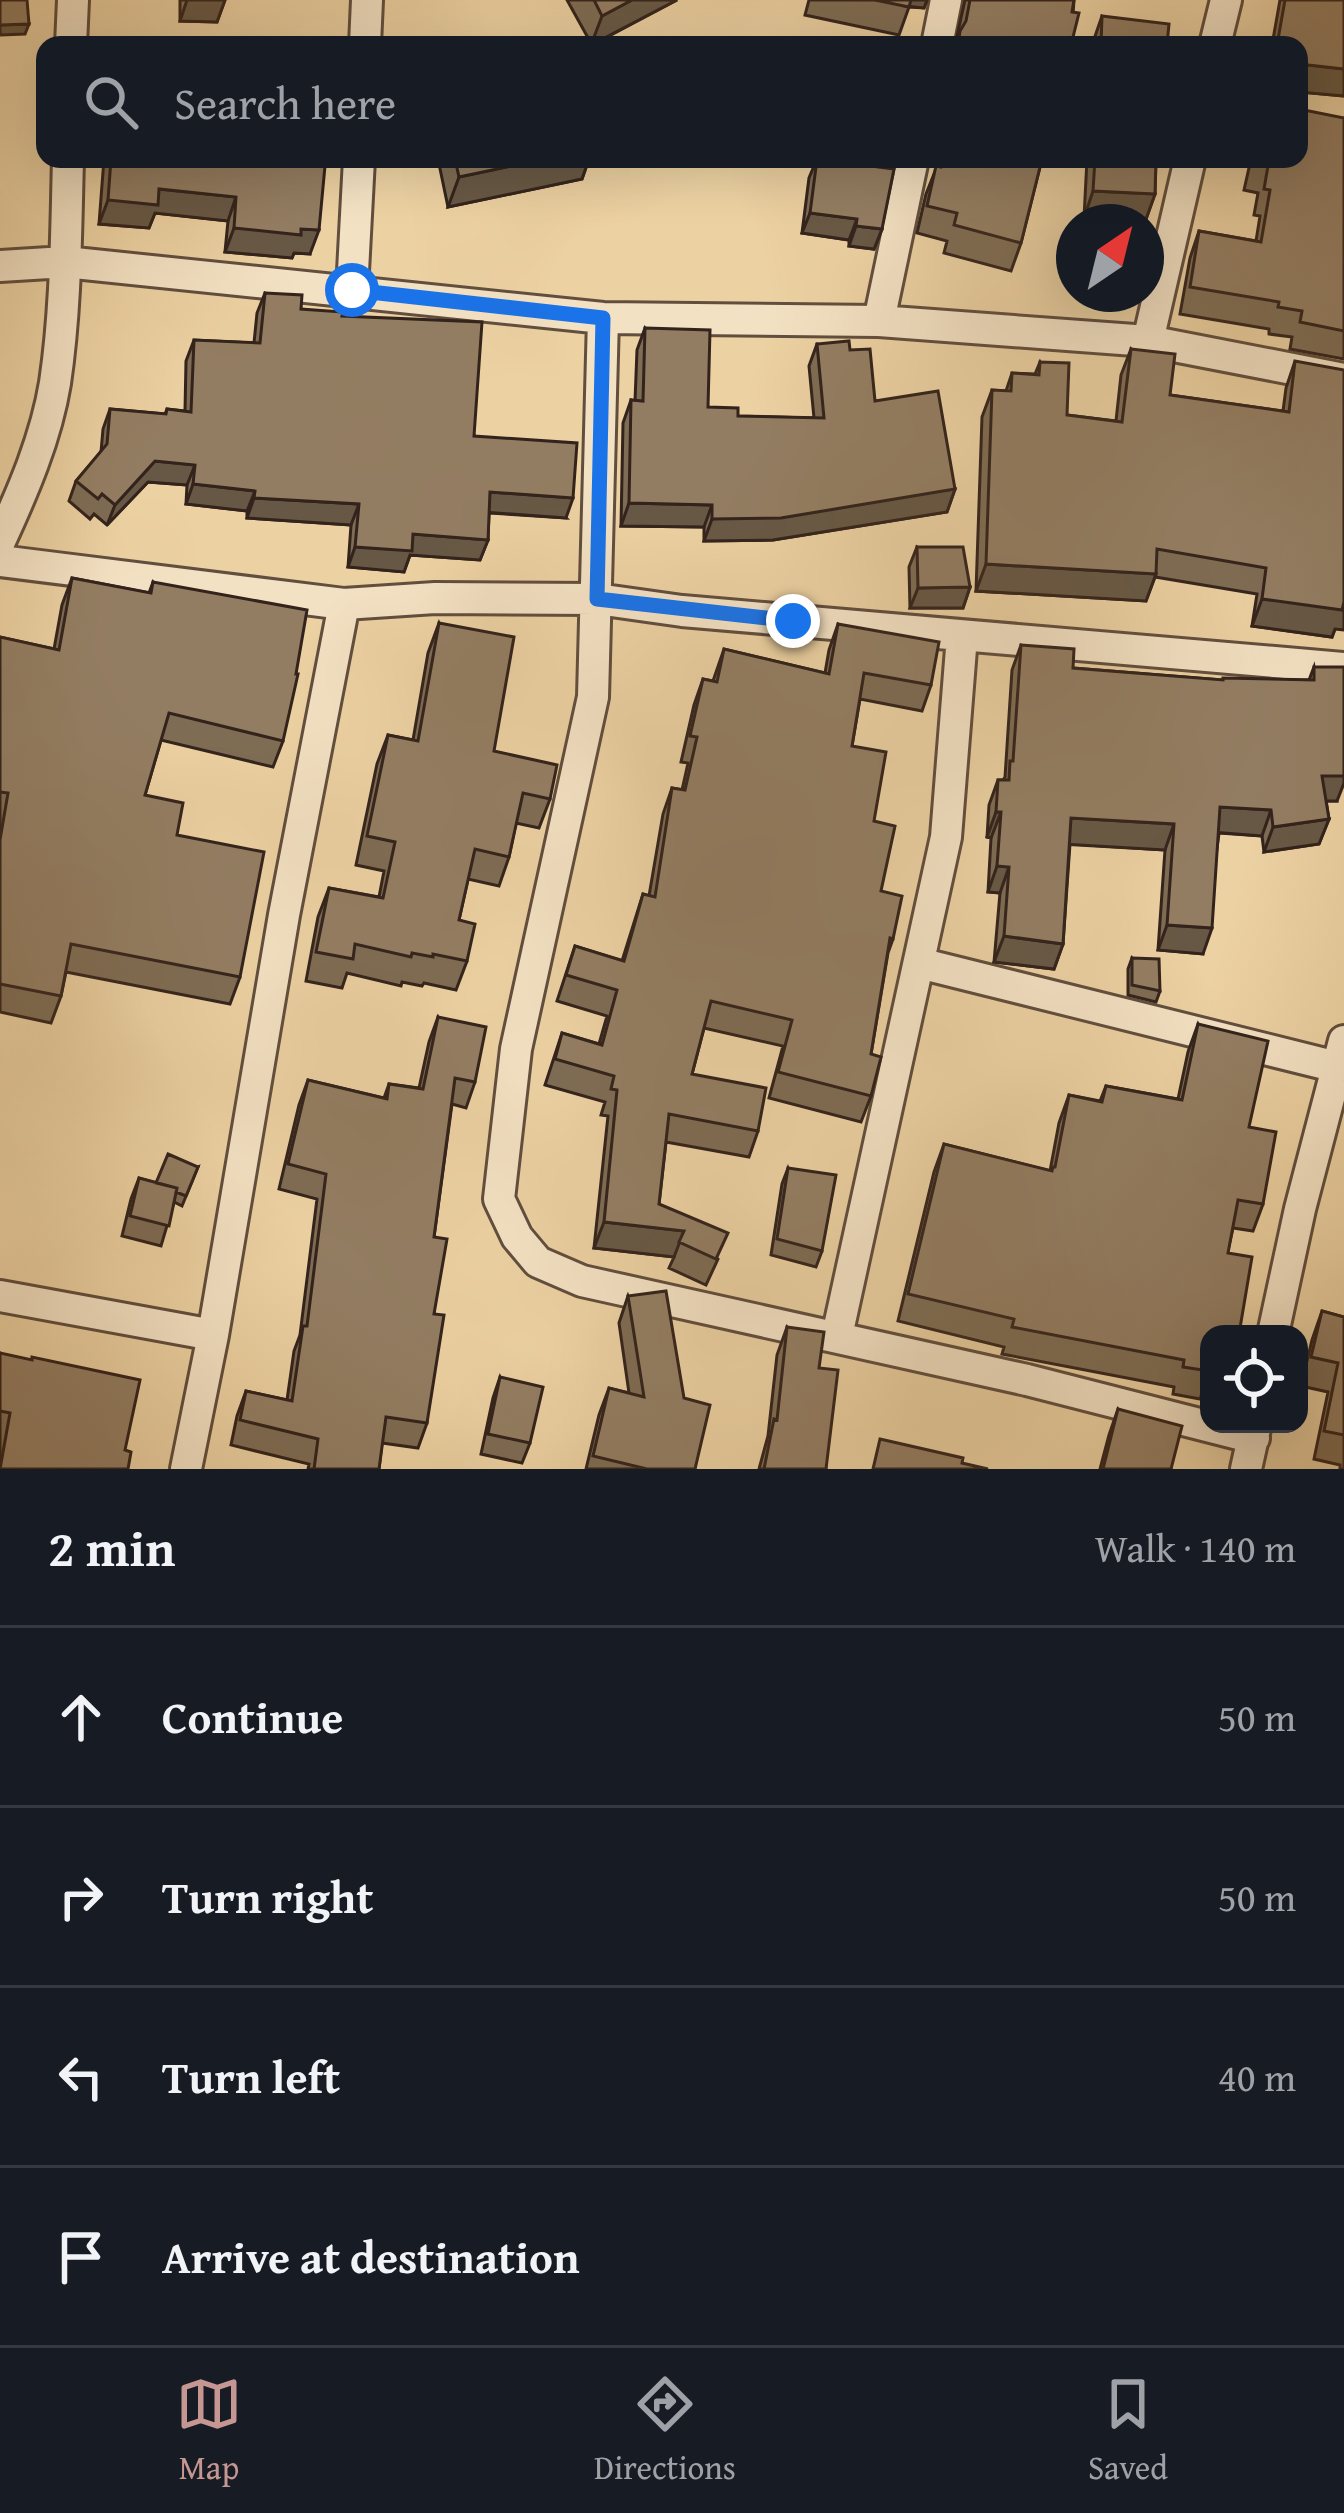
<!DOCTYPE html>
<meta charset="utf-8">
<style>
body{margin:0;font-family:"Gentium Book Plus",serif;background:#20242c;color:#f1f3f6}
.controls{position:absolute;right:36px;bottom:36px;display:grid;overflow:hidden;border-radius:24px;box-shadow:0 12px 48px #0002}
.controls button{width:108px;height:108px;display:grid;place-items:center;padding:0;border:0;border-bottom:3px solid #363941;background:#171b24;color:#f1f3f6;font:60px sans-serif}
.compass{position:absolute;left:1056px;top:204px;width:108px;height:108px;border-radius:50%;background:#171b24;box-shadow:0 12px 48px #0002;rotate:35deg}
.stop{position:absolute;width:36px;height:36px;margin:-27px;border:9px solid #1a73e8;border-radius:50%;background:#fff}
.stop.end{background:#1a73e8;border-color:#fff;box-shadow:0 3px 12px #0008}
.list{margin:0;padding:0;list-style:none}
h2{display:flex;justify-content:space-between;align-items:center;height:156px;margin:0;padding:0 48px;font-size:51px}
h2 small{font-size:39px;font-weight:400;color:#9ea1a6}
.list li{display:grid;grid-template-columns:78px 1fr auto;gap:36px;align-items:center;box-sizing:border-box;height:180px;padding:0 48px;border-top:3px solid #363941}
.list b{display:block;font-size:45px;white-space:nowrap}
.list em{font-size:39px;font-style:normal;color:#9ea1a6}
.icon{flex:none;width:66px;height:66px;fill:none;stroke:currentColor;stroke-width:2;stroke-linecap:round;stroke-linejoin:round}
.map{position:relative;flex:none;width:1344px;height:1469px;overflow:hidden}
.search{position:absolute;background:#171b24;box-shadow:0 12px 48px #0002;left:36px;right:36px;top:36px;height:132px;display:flex;align-items:center;gap:30px;box-sizing:border-box;padding:0 42px;border-radius:24px;color:#9ea1a6;font-size:45px}
.sheet{height:876px;background:#171b24}
nav{display:flex;justify-content:space-around;align-items:center;box-sizing:border-box;height:168px;border-top:3px solid #363941;background:#171b24;font-size:33px;color:#9ea1a6}
nav a{display:grid;justify-items:center;gap:6px}
nav .on{color:#c59692}
.map>svg:first-child{display:block}
.lines{fill:none;stroke-linecap:round;stroke-linejoin:round}
.minor-casing{stroke:#614e3e;stroke-width:36}
.minor{stroke:#f3e1c3;stroke-width:30}
.wall{fill:#7e6c54;stroke:#33231c;stroke-width:3}
.shaded-wall{fill:#675845;stroke:#33231c;stroke-width:3}
.building{fill:#937d62;stroke:#33231c;stroke-width:3}
.route{stroke:#1a73e8;stroke-width:15}
</style>
<div class="map">
<svg width="1344" height="1469" viewBox="0 0 1344 1469">
<rect width="100%" height="100%" fill="#ecd1a2"/>
<filter id="stains"><feTurbulence type="fractalNoise" baseFrequency=".00167" numOctaves="4"/><feColorMatrix values="0 0 0 0 .2 0 0 0 0 .09 0 0 0 0 .02 0 0 0 .5 -.17"/></filter>
<radialGradient id="worn" r=".72"><stop offset=".6" stop-color="#630" stop-opacity="0"/><stop offset="1" stop-color="#630" stop-opacity=".3"/></radialGradient>
<g class="lines">
<defs>
<path id="minor" d="M 71,45 L 73,0
M 365,45 L 367,0
M 937,45 L 946,0
M 1215,45 L 1226,0
M 0,266 L 65,262 L 603,318 L 879,321 L 1148,341 L 1344,379
M 352,290 L 359,159
M 603,318 L 593,697 L 516,1049 L 499,1199 L 517,1237 L 538,1262 L 582,1281 L 1027,1380 L 1254,1438
M 879,321 L 913,159
M 1148,341 L 1190,159
M 0,541 C 23,491 46,438 55,383 C 66,309 66,233 68,159
M 0,561 L 344,604 L 435,598 L 597,599 L 682,611 L 1344,668
M 919,963 L 1337,1067
M 0,1296 L 213,1335
M 1273,1334 L 1300,1209 L 1344,1041
M 837,1336 L 946,837 L 962,636
M 186,1469 L 213,1335 L 284,915 L 344,604
M 1246,1469 L 1256,1424"/>
</defs>
<use href="#minor" class="minor-casing"/>
<use href="#minor" class="minor"/>
</g>
<path class="wall" d="M 180,0 L 225,0 L 217,22 L 180,21 Z
M 567,0 L 677,0 L 592,45 Z
M 809,0 L 927,0 L 924,8 L 909,7 L 899,35 L 805,15 Z
M 965,0 L 1074,0 L 1071,45 L 955,45 Z
M 1280,0 L 1344,0 L 1344,96 L 1299,92 L 1299,45 L 1272,45 Z
M 1102,16 L 1167,45 L 1092,45 Z
M 1344,118 L 1344,359 L 1290,349 L 1292,337 L 1269,334 L 1269,329 L 1180,314 L 1190,258 L 1199,231 L 1256,241 L 1260,216 L 1254,215 L 1258,193 L 1244,190 L 1251,159 L 1299,159 Z
M 104,159 L 300,159 L 310,254 L 294,253 L 292,258 L 225,252 L 228,221 L 155,213 L 149,228 L 99,224 Z
M 438,159 L 589,159 L 582,179 L 448,207 Z
M 817,159 L 882,229 L 874,249 L 849,246 L 849,240 L 802,233 L 809,178 Z
M 940,159 L 1042,159 L 1021,243 L 1011,271 L 944,253 L 947,241 L 917,233 L 926,194 Z
M 1087,159 L 1156,159 L 1155,194 L 1145,222 L 1084,218 Z
M 265,293 L 301,309 L 342,316 L 566,518 L 489,513 L 488,540 L 480,560 L 410,555 L 404,572 L 348,567 L 351,525 L 247,518 L 247,511 L 186,504 L 187,485 L 148,482 L 107,525 L 94,514 L 90,519 L 69,501 L 76,481 L 101,452 L 103,429 L 110,409 L 165,414 L 167,409 L 185,411 L 186,361 L 194,340 L 254,343 L 257,313 Z
M 645,328 L 708,407 L 738,416 L 814,418 L 809,366 L 817,344 L 850,350 L 875,401 L 955,489 L 947,512 L 773,540 L 704,541 L 704,527 L 621,526 L 623,423 L 631,400 L 635,401 L 637,350 Z
M 1131,349 L 1170,395 L 1283,411 L 1286,388 L 1295,361 L 1335,629 L 1332,637 L 1252,626 L 1257,594 L 1155,577 L 1146,601 L 976,591 L 982,417 L 992,390 L 1006,391 L 1012,373 L 1035,374 L 1040,362 L 1067,415 L 1116,421 L 1121,375 Z
M 917,547 L 970,587 L 963,608 L 910,608 L 909,567 Z
M 72,578 L 149,593 L 153,582 L 283,741 L 273,767 L 161,740 L 145,795 L 177,835 L 240,977 L 230,1004 L 66,972 L 61,996 L 51,1023 L 0,1012 L 0,637 L 54,649 L 62,605 Z
M 439,623 L 494,751 L 550,799 L 539,828 L 516,823 L 509,857 L 499,886 L 468,879 L 459,920 L 467,961 L 456,990 L 424,983 L 422,986 L 402,982 L 401,986 L 347,973 L 342,988 L 306,981 L 318,917 L 329,888 L 379,897 L 384,871 L 356,865 L 377,764 L 388,735 L 413,740 L 428,653 Z
M 838,624 L 931,685 L 922,711 L 860,699 L 852,746 L 874,821 L 881,891 L 893,939 L 888,953 L 871,1054 L 871,1096 L 861,1122 L 769,1098 L 783,1046 L 704,1028 L 692,1074 L 758,1131 L 749,1157 L 666,1142 L 659,1204 L 718,1259 L 706,1285 L 669,1268 L 674,1257 L 594,1248 L 608,1116 L 601,1115 L 605,1102 L 545,1085 L 562,1033 L 599,1044 L 607,1016 L 557,1001 L 575,946 L 622,961 L 643,894 L 649,896 L 663,814 L 672,788 L 682,790 L 688,763 L 681,762 L 694,705 L 703,679 L 713,681 L 724,649 L 825,673 L 829,650 Z
M 1021,645 L 1073,668 L 1222,680 L 1309,680 L 1314,667 L 1337,801 L 1326,801 L 1329,819 L 1319,844 L 1264,852 L 1262,836 L 1219,833 L 1203,954 L 1158,950 L 1165,850 L 1070,844 L 1063,944 L 1054,969 L 994,962 L 1000,893 L 988,892 L 991,838 L 987,837 L 989,805 L 998,780 L 1003,780 L 1005,777 L 1012,670 Z
M 1132,958 L 1160,991 L 1156,1002 L 1128,995 L 1128,969 Z
M 438,1017 L 475,1082 L 466,1108 L 452,1104 L 434,1237 L 434,1314 L 427,1423 L 418,1448 L 382,1443 L 379,1469 L 308,1469 L 309,1464 L 231,1445 L 237,1416 L 246,1391 L 287,1400 L 294,1351 L 300,1335 L 317,1199 L 279,1189 L 299,1105 L 308,1080 L 384,1098 L 389,1084 L 419,1088 L 429,1042 Z
M 1198,1024 L 1249,1127 L 1263,1204 L 1253,1231 L 1233,1228 L 1209,1334 L 1209,1373 L 1200,1399 L 1173,1394 L 1174,1387 L 1002,1354 L 1004,1347 L 898,1321 L 934,1172 L 944,1144 L 1050,1171 L 1059,1123 L 1069,1095 L 1100,1101 L 1106,1086 L 1178,1099 L 1188,1052 Z
M 198,1167 L 182,1206 L 174,1202 L 161,1246 L 122,1236 L 131,1199 L 139,1178 L 156,1183 Z
M 788,1168 L 822,1251 L 816,1267 L 771,1255 L 782,1184 Z
M 628,1296 L 695,1469 L 586,1469 L 599,1415 L 609,1388 L 629,1393 L 619,1323 Z
M 1322,1311 L 1344,1317 L 1344,1469 L 1340,1469 L 1340,1465 L 1314,1459 L 1328,1392 L 1301,1386 L 1312,1340 Z
M 787,1327 L 819,1368 L 826,1469 L 759,1469 L 768,1436 L 777,1355 Z
M 0,1353 L 125,1450 L 0,1469 Z
M 500,1377 L 530,1443 L 522,1463 L 481,1454 L 493,1398 Z
M 1118,1409 L 1171,1469 L 1100,1469 L 1109,1435 Z"/>
<path class="shaded-wall" d="M 187,0 L 225,0 L 217,22 L 180,21 Z
M 632,0 L 677,0 L 591,45 L 602,16 Z
M 907,0 L 927,0 L 924,8 L 905,6 Z
M 29,24 L 25,34 L 0,35 L 0,25 Z
M 1299,64 L 1344,69 L 1344,96 L 1299,92 Z
M 545,159 L 589,159 L 582,179 L 448,207 L 459,177 Z
M 159,189 L 236,197 L 228,221 L 155,213 L 149,228 L 99,224 L 108,200 Z
M 1093,191 L 1155,194 L 1145,222 L 1084,218 Z
M 810,213 L 857,219 L 849,240 L 802,233 Z
M 856,226 L 882,229 L 874,249 L 849,246 Z
M 234,228 L 301,229 L 319,230 L 310,254 L 294,253 L 292,258 L 225,252 Z
M 155,461 L 195,465 L 187,485 L 148,482 L 107,525 L 115,505 Z
M 193,484 L 255,491 L 247,511 L 186,504 Z
M 955,489 L 947,512 L 773,540 L 704,541 L 712,519 Z
M 490,492 L 573,498 L 566,518 L 483,512 Z
M 254,498 L 359,504 L 351,525 L 247,518 Z
M 629,503 L 712,505 L 704,527 L 621,526 Z
M 413,534 L 488,540 L 480,560 L 410,555 L 404,572 L 348,567 L 355,547 Z
M 986,564 L 1156,574 L 1146,601 L 976,591 Z
M 970,587 L 963,608 L 910,608 L 918,588 Z
M 1262,599 L 1344,602 L 1344,630 L 1335,629 L 1332,637 L 1252,626 Z
M 1344,761 L 1344,783 L 1337,801 L 1313,801 L 1322,776 Z
M 1220,807 L 1271,810 L 1262,836 L 1211,832 Z
M 996,812 L 1001,812 L 991,838 L 987,837 Z
M 1071,818 L 1174,824 L 1165,850 L 1062,844 Z
M 1329,819 L 1319,844 L 1264,852 L 1273,827 Z
M 997,866 L 1009,867 L 1000,893 L 988,892 Z
M 1167,925 L 1212,928 L 1203,954 L 1158,950 Z
M 1004,936 L 1063,944 L 1054,969 L 994,962 Z
M 604,1222 L 684,1231 L 674,1257 L 594,1248 Z"/>
<path class="building" d="M 0,0 L 27,0 L 29,24 L 0,25 Z
M 594,0 L 632,0 L 602,16 Z
M 875,0 L 911,0 L 909,7 Z
M 970,0 L 1074,0 L 1072,12 L 1079,13 L 1071,45 L 958,45 L 960,31 L 966,21 Z
M 1285,0 L 1344,0 L 1344,69 L 1299,64 L 1299,45 L 1277,45 Z
M 1102,16 L 1169,24 L 1167,45 L 1101,45 Z
M 1299,109 L 1344,118 L 1344,331 L 1300,322 L 1302,311 L 1278,307 L 1279,302 L 1190,287 L 1199,231 L 1261,242 L 1270,190 L 1264,189 L 1268,166 L 1254,163 L 1255,159 L 1299,159 Z
M 111,159 L 300,159 L 299,164 L 325,166 L 319,230 L 301,229 L 301,235 L 234,228 L 236,197 L 159,189 L 158,205 L 108,200 Z
M 455,159 L 545,159 L 459,177 Z
M 817,159 L 894,169 L 882,229 L 856,226 L 857,219 L 810,213 Z
M 943,159 L 1042,159 L 1021,243 L 954,225 L 957,213 L 927,206 L 936,166 L 941,167 Z
M 1095,159 L 1156,159 L 1155,194 L 1093,191 Z
M 265,293 L 302,295 L 301,309 L 343,312 L 342,316 L 482,322 L 474,436 L 577,443 L 573,498 L 490,492 L 488,540 L 413,534 L 412,551 L 355,547 L 359,504 L 254,498 L 255,491 L 193,484 L 195,465 L 155,461 L 115,505 L 102,494 L 98,499 L 76,481 L 107,444 L 110,409 L 166,414 L 167,409 L 191,412 L 194,340 L 260,343 Z
M 645,328 L 710,330 L 708,407 L 738,408 L 738,416 L 824,418 L 817,344 L 849,341 L 850,350 L 870,349 L 875,401 L 938,391 L 955,489 L 781,518 L 712,519 L 712,505 L 629,503 L 631,400 L 643,401 Z
M 1131,349 L 1175,354 L 1170,395 L 1289,412 L 1295,361 L 1344,370 L 1344,602 L 1342,610 L 1262,599 L 1266,568 L 1157,549 L 1156,574 L 986,564 L 992,390 L 1011,391 L 1012,373 L 1039,375 L 1040,362 L 1069,363 L 1067,415 L 1122,422 Z
M 917,547 L 963,547 L 970,587 L 918,588 Z
M 72,578 L 151,593 L 153,582 L 307,610 L 296,674 L 298,674 L 283,741 L 169,713 L 145,795 L 183,803 L 177,835 L 264,852 L 240,977 L 71,944 L 61,996 L 0,984 L 0,840 L 8,793 L 0,792 L 0,637 L 59,650 Z
M 439,623 L 514,637 L 494,751 L 557,765 L 550,799 L 523,793 L 509,857 L 475,849 L 459,920 L 475,924 L 467,961 L 433,954 L 433,957 L 412,953 L 411,957 L 355,944 L 353,959 L 316,952 L 329,888 L 383,898 L 395,842 L 367,836 L 388,735 L 418,741 Z
M 838,624 L 939,642 L 931,685 L 864,673 L 852,746 L 886,752 L 874,821 L 895,826 L 881,891 L 902,896 L 893,939 L 890,938 L 871,1054 L 881,1057 L 871,1096 L 778,1072 L 792,1020 L 711,1001 L 692,1074 L 766,1088 L 758,1131 L 669,1114 L 659,1204 L 728,1233 L 716,1259 L 679,1242 L 684,1231 L 604,1222 L 617,1090 L 611,1089 L 614,1076 L 555,1059 L 562,1033 L 602,1045 L 617,990 L 566,975 L 575,946 L 624,961 L 643,894 L 655,897 L 672,788 L 685,790 L 697,737 L 690,736 L 703,679 L 717,682 L 724,649 L 829,674 Z
M 1021,645 L 1074,649 L 1073,668 L 1223,680 L 1223,678 L 1314,680 L 1314,667 L 1344,667 L 1344,776 L 1322,776 L 1329,819 L 1273,827 L 1271,810 L 1220,807 L 1212,928 L 1167,925 L 1174,824 L 1071,818 L 1063,944 L 1004,936 L 1009,867 L 997,866 L 1001,812 L 996,812 L 998,780 L 1009,780 L 1010,761 L 1013,761 Z
M 1132,958 L 1159,959 L 1160,991 L 1132,985 Z
M 438,1017 L 486,1027 L 475,1082 L 455,1078 L 434,1237 L 447,1239 L 434,1314 L 444,1315 L 427,1423 L 386,1417 L 379,1469 L 314,1469 L 318,1439 L 240,1420 L 246,1391 L 292,1401 L 303,1326 L 307,1326 L 326,1174 L 288,1164 L 308,1080 L 387,1099 L 389,1084 L 423,1089 Z
M 1198,1024 L 1268,1041 L 1249,1127 L 1276,1132 L 1263,1204 L 1238,1200 L 1228,1253 L 1252,1257 L 1239,1334 L 1209,1334 L 1209,1371 L 1183,1367 L 1184,1360 L 1012,1327 L 1014,1319 L 908,1294 L 944,1144 L 1052,1171 L 1053,1167 L 1055,1167 L 1069,1095 L 1102,1102 L 1106,1086 L 1182,1100 Z
M 168,1154 L 198,1167 L 186,1196 L 176,1192 L 177,1188 L 156,1183 Z
M 788,1168 L 836,1175 L 822,1251 L 777,1239 Z
M 139,1178 L 177,1188 L 169,1226 L 130,1216 Z
M 666,1291 L 684,1398 L 710,1405 L 695,1469 L 647,1469 L 593,1456 L 609,1388 L 644,1397 L 628,1296 Z
M 1322,1311 L 1344,1317 L 1344,1435 L 1324,1431 L 1338,1363 L 1311,1357 Z
M 787,1327 L 824,1332 L 819,1368 L 838,1370 L 826,1469 L 764,1469 L 774,1419 L 777,1420 Z
M 0,1353 L 32,1360 L 32,1357 L 140,1380 L 125,1450 L 131,1452 L 128,1469 L 0,1469 L 10,1413 L 0,1411 Z
M 500,1377 L 543,1387 L 530,1443 L 488,1434 Z
M 1118,1409 L 1182,1426 L 1171,1469 L 1103,1469 Z
M 880,1439 L 963,1458 L 962,1463 L 988,1469 L 873,1469 Z"/>
<g class="lines">
<path class="route" d="M 352,290 L 603,318 L 597,599 L 793,621"/>
</g>
<rect width="100%" height="100%" filter="url(#stains)"/>
<rect width="100%" height="100%" fill="url(#worn)"/>
</svg>
<div class="controls">
<button><svg class="icon" aria-label="locate" viewBox="0 0 24 24"><circle cx="12" cy="12" r="6"/><path d="M12 2v4M12 18v4M2 12h4M18 12h4"/></svg></button>
</div>
<svg class="compass" viewBox="-18 -18 36 36"><path d="M0-13l5 13h-10z" fill="#e53935"/><path d="M0 13l5-13h-10z" fill="#9ea1a6"/></svg>
<div class="stop" style="left:352px;top:290px"></div>
<div class="stop end" style="left:793px;top:621px"></div>
<div class="search"><svg class="icon" aria-label="search" viewBox="0 0 24 24"><circle cx="10" cy="10" r="6"/><path d="M15 15l6 6"/></svg>Search here</div>
</div>
<section class="sheet">
<h2>2 min<small>Walk · 140 m</small></h2>
<ul class="list">
<li><svg class="icon" aria-label="ahead" viewBox="0 0 24 24"><path d="M12 20V5M6 11l6-6 6 6"/></svg><div><b>Continue</b></div><em>50 m</em></li>
<li><svg class="icon" aria-label="right" viewBox="0 0 24 24"><path d="M7 20v-9h11M14 6l5 5-5 5"/></svg><div><b>Turn right</b></div><em>50 m</em></li>
<li><svg class="icon" aria-label="left" viewBox="0 0 24 24"><path d="M17 20v-9H6M10 6l-5 5 5 5"/></svg><div><b>Turn left</b></div><em>40 m</em></li>
<li><svg class="icon" aria-label="arrive" viewBox="0 0 24 24"><path d="M6 21V4h12l-3 4 3 4H6"/></svg><div><b>Arrive at destination</b></div></li>
</ul>
</section>
<nav>
<a class="on"><svg class="icon" aria-label="map" viewBox="0 0 24 24"><path d="M3 6l6-2 6 2 6-2v14l-6 2-6-2-6 2zM9 4v14M15 6v14"/></svg>Map</a>
<a><svg class="icon" aria-label="directions" viewBox="0 0 24 24"><path d="M12 3l9 9-9 9-9-9zM9 14v-3h6M13 9l2 2-2 2"/></svg>Directions</a>
<a><svg class="icon" aria-label="saved" viewBox="0 0 24 24"><path d="M7 4h10v16l-5-4-5 4z"/></svg>Saved</a>
</nav>
